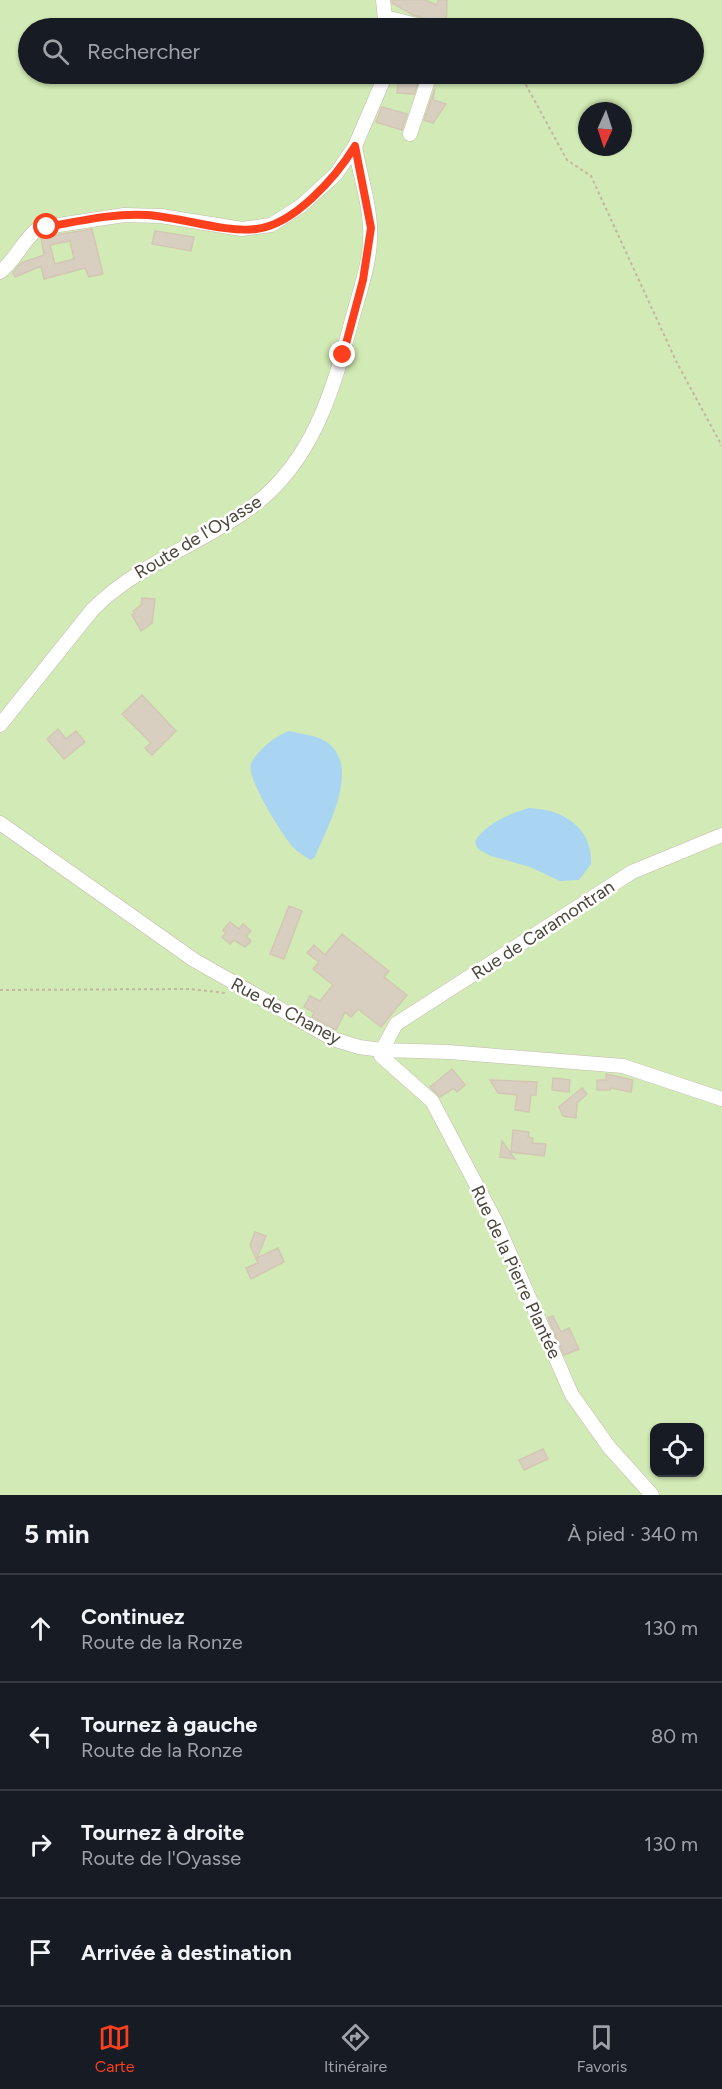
<!DOCTYPE html>
<html lang="fr">
<meta charset="utf-8">
<style>
body{margin:0;font-family:Figtree,sans-serif;background:#242831;color:#f1f3f6}
.controls{position:absolute;right:18px;bottom:18px;display:grid;overflow:hidden;border-radius:12px;box-shadow:0 2px 4px #0004}
.controls button{width:54px;height:54px;display:grid;place-items:center;padding:0;border:0;border-bottom:2px solid #363941;background:#171b24;color:#f1f3f6;font:30px sans-serif}
.compass{position:absolute;left:578px;top:102px;width:54px;height:54px;border-radius:50%;background:#171b24;box-shadow:0 2px 4px #0004;rotate:183deg}
.stop{position:absolute;width:18px;height:18px;margin:-14px;border:4px solid #fc3f1d;border-radius:50%;background:#fff}
.stop.end{background:#fc3f1d;border-color:#fff;box-shadow:0 2px 6px #0008}
.list{margin:0;padding:0;list-style:none}
h2{display:flex;justify-content:space-between;align-items:center;height:78px;margin:0;padding:0 24px;font-size:26px}
h2 small{font-size:20px;font-weight:400;color:#9ea1a6}
.list li{display:grid;grid-template-columns:39px 1fr auto;gap:18px;align-items:center;box-sizing:border-box;height:108px;padding:0 24px;border-top:2px solid #363941}
.list b{display:block;font-size:22px;white-space:nowrap}
.list p{margin:0;font-size:20px;white-space:nowrap;color:#9ea1a6}
.list em{font-size:20px;font-style:normal;color:#9ea1a6}
.icon{flex:none;width:33px;height:33px;fill:none;stroke:currentColor;stroke-width:2;stroke-linecap:round;stroke-linejoin:round}
.map{position:relative;flex:none;width:722px;height:1495px;overflow:hidden}
.search{position:absolute;background:#171b24;box-shadow:0 2px 4px #0004;left:18px;right:18px;top:18px;height:66px;display:flex;align-items:center;gap:15px;box-sizing:border-box;padding:0 21px;border-radius:33px;color:#9ea1a6;font-size:22px}
.sheet{height:510px;background:#171b24}
nav{display:flex;justify-content:space-around;align-items:center;box-sizing:border-box;height:84px;border-top:2px solid #363941;background:#171b24;font-size:16px;color:#9ea1a6}
nav a{display:grid;justify-items:center;gap:3px}
nav .on{color:#fc3f1d}
.map>svg:first-child{display:block}
.green{fill:#d2eab5;fill-rule:evenodd}
.water{fill:#a9d4f2}
.building{fill:#d8cfc1;stroke:#d3c7b4;stroke-width:1.5;fill-rule:evenodd}
.lines{fill:none;stroke-linecap:round;stroke-linejoin:round}
.minor-casing{stroke:#c2bbae;stroke-width:15}
.path{stroke:#c4b79f;stroke-width:2;stroke-dasharray:3 3;stroke-linecap:butt}
.minor{stroke:#fff;stroke-width:14}
.route{stroke:#fc3f1d;stroke-width:8}
.labels{text-anchor:middle;dominant-baseline:central;stroke-width:5;stroke-linejoin:round;paint-order:stroke}
.street-label{font-size:18px;fill:#4b4439;stroke:#fff}
</style>
<div class="map">
<svg width="722" height="1495" viewBox="0 0 722 1495">
<rect width="100%" height="100%" fill="#f6f3ec"/>
<path class="green" d="M 0,0 L 722,0 L 722,1495 L 0,1495 ZM 28,28 L 694,28 L 694,74 L 28,74 ZM 587,111 L 623,111 L 623,147 L 587,147 ZM 654,1428 L 700,1428 L 700,1472 L 654,1472 Z"/>
<path class="water" d="M 289,731 C 300,734 316,735 325,741 C 363,765 327,827 315,857 L 311,860 C 304,856 297,852 292,846 C 282,834 246,778 251,764 C 256,751 277,735 289,731 Z
M 529,808 C 563,809 593,828 591,864 L 579,880 L 560,881 L 530,867 L 491,856 L 478,849 L 475,842 C 483,825 511,813 529,808 Z"/>
<path class="building" d="M 392,0 L 425,0 L 437,5 L 438,0 L 447,0 L 446,28 L 438,28 L 435,21 L 413,15 L 392,3 Z
M 399,74 L 421,74 L 414,94 L 397,93 Z
M 435,88 L 433,100 L 446,104 L 433,123 L 424,120 Z
M 382,107 L 407,114 L 402,130 L 376,122 Z
M 92,229 L 103,274 L 89,277 L 85,268 L 44,279 L 41,266 L 15,277 L 13,273 L 21,263 L 44,255 L 41,238 L 43,237 ZM 70,241 L 74,259 L 55,264 L 50,245 Z
M 155,231 L 194,237 L 191,251 L 152,244 Z
M 142,598 L 155,599 L 152,623 L 141,631 L 132,615 L 135,613 L 133,611 L 141,605 Z
M 142,695 L 176,731 L 152,755 L 145,748 L 151,743 L 122,714 Z
M 58,729 L 66,739 L 76,731 L 85,742 L 64,759 L 47,739 Z
M 289,906 L 302,911 L 284,959 L 270,954 Z
M 230,922 L 239,929 L 243,924 L 251,931 L 246,936 L 251,941 L 245,947 L 234,940 L 230,944 L 222,937 L 226,933 L 223,930 Z
M 342,934 L 389,971 L 384,977 L 407,995 L 381,1027 L 358,1009 L 351,1017 L 345,1012 L 336,1030 L 312,1017 L 314,1012 L 304,1007 L 310,996 L 320,1001 L 333,985 L 313,969 L 319,962 L 307,953 L 314,945 L 325,955 Z
M 452,1069 L 465,1085 L 457,1092 L 454,1088 L 440,1097 L 430,1087 Z
M 606,1074 L 633,1080 L 631,1092 L 611,1088 L 610,1090 L 597,1090 L 597,1080 L 606,1080 Z
M 553,1078 L 570,1080 L 569,1092 L 552,1090 Z
M 490,1080 L 537,1082 L 536,1095 L 531,1095 L 529,1112 L 515,1110 L 517,1095 L 498,1093 Z
M 582,1088 L 587,1094 L 577,1103 L 576,1118 L 563,1116 L 559,1107 Z
M 513,1130 L 529,1132 L 528,1137 L 533,1138 L 532,1143 L 546,1144 L 544,1156 L 511,1152 Z
M 502,1141 L 515,1159 L 500,1157 Z
M 255,1232 L 266,1236 L 257,1258 L 278,1248 L 284,1262 L 251,1279 L 246,1268 L 258,1263 L 250,1245 Z
M 553,1316 L 561,1332 L 569,1328 L 579,1349 L 564,1355 L 548,1318 Z
M 543,1449 L 548,1459 L 524,1470 L 519,1460 Z"/>
<g class="lines">
<defs>
<path id="minor" d="M 383,0 L 386,28
M 385,17 L 429,28
M 410,134 L 430,74
M 0,272 C 16,260 24,238 39,228 L 124,215 L 161,216 L 242,229 L 271,225 L 301,206 L 336,174 L 355,146 L 386,74
M 0,725 L 93,609 C 137,565 196,546 246,511 C 313,465 333,390 353,316 C 361,287 372,257 370,227 C 369,199 359,173 355,146
M 0,823 L 194,960 L 333,1039 L 359,1047 L 382,1050 L 449,1052 L 623,1066 L 722,1099
M 382,1050 L 381,1056 L 432,1101 L 496,1222 L 572,1395 L 609,1447 L 652,1495
M 382,1050 L 396,1024 L 632,872 L 722,835"/>
</defs>
<use href="#minor" class="minor-casing"/>
<path class="path" d="M 439,25 C 454,23 467,20 480,28
M 520,74 L 567,160 L 591,176 L 677,363 L 722,446
M 0,990 L 190,989 L 225,993"/>
<use href="#minor" class="minor"/>
</g>
<g class="lines">
<path class="route" d="M 47,227 C 80,221 113,213 147,215 C 180,217 225,233 256,229 C 294,225 336,177 355,146 L 371,228 L 363,280 L 343,355"/>
</g>
<g class="labels">
<g class="street-label">
<text transform="translate(198 537) rotate(-31)">Route de l'Oyasse</text>
<text transform="translate(543 930) rotate(-33)">Rue de Caramontran</text>
<text transform="translate(286 1011) rotate(28)">Rue de Chaney</text>
<text transform="translate(516 1272) rotate(65)">Rue de la Pierre Plantée</text>
</g>
</g>
</svg>
<div class="controls">
<button><svg class="icon" aria-label="locate" viewBox="0 0 24 24"><circle cx="12" cy="12" r="6"/><path d="M12 2v4M12 18v4M2 12h4M18 12h4"/></svg></button>
</div>
<svg class="compass" viewBox="-18 -18 36 36"><path d="M0-13l5 13h-10z" fill="#e53935"/><path d="M0 13l5-13h-10z" fill="#9ea1a6"/></svg>
<div class="stop" style="left:47px;top:227px"></div>
<div class="stop end" style="left:343px;top:355px"></div>
<div class="search"><svg class="icon" aria-label="search" viewBox="0 0 24 24"><circle cx="10" cy="10" r="6"/><path d="M15 15l6 6"/></svg>Rechercher</div>
</div>
<section class="sheet">
<h2>5 min<small>À pied · 340 m</small></h2>
<ul class="list">
<li><svg class="icon" aria-label="ahead" viewBox="0 0 24 24"><path d="M12 20V5M6 11l6-6 6 6"/></svg><div><b>Continuez</b><p>Route de la Ronze</p></div><em>130 m</em></li>
<li><svg class="icon" aria-label="left" viewBox="0 0 24 24"><path d="M17 20v-9H6M10 6l-5 5 5 5"/></svg><div><b>Tournez à gauche</b><p>Route de la Ronze</p></div><em>80 m</em></li>
<li><svg class="icon" aria-label="right" viewBox="0 0 24 24"><path d="M7 20v-9h11M14 6l5 5-5 5"/></svg><div><b>Tournez à droite</b><p>Route de l'Oyasse</p></div><em>130 m</em></li>
<li><svg class="icon" aria-label="arrive" viewBox="0 0 24 24"><path d="M6 21V4h12l-3 4 3 4H6"/></svg><div><b>Arrivée à destination</b></div></li>
</ul>
</section>
<nav>
<a class="on"><svg class="icon" aria-label="map" viewBox="0 0 24 24"><path d="M3 6l6-2 6 2 6-2v14l-6 2-6-2-6 2zM9 4v14M15 6v14"/></svg>Carte</a>
<a><svg class="icon" aria-label="directions" viewBox="0 0 24 24"><path d="M12 3l9 9-9 9-9-9zM9 14v-3h6M13 9l2 2-2 2"/></svg>Itinéraire</a>
<a><svg class="icon" aria-label="saved" viewBox="0 0 24 24"><path d="M7 4h10v16l-5-4-5 4z"/></svg>Favoris</a>
</nav>
